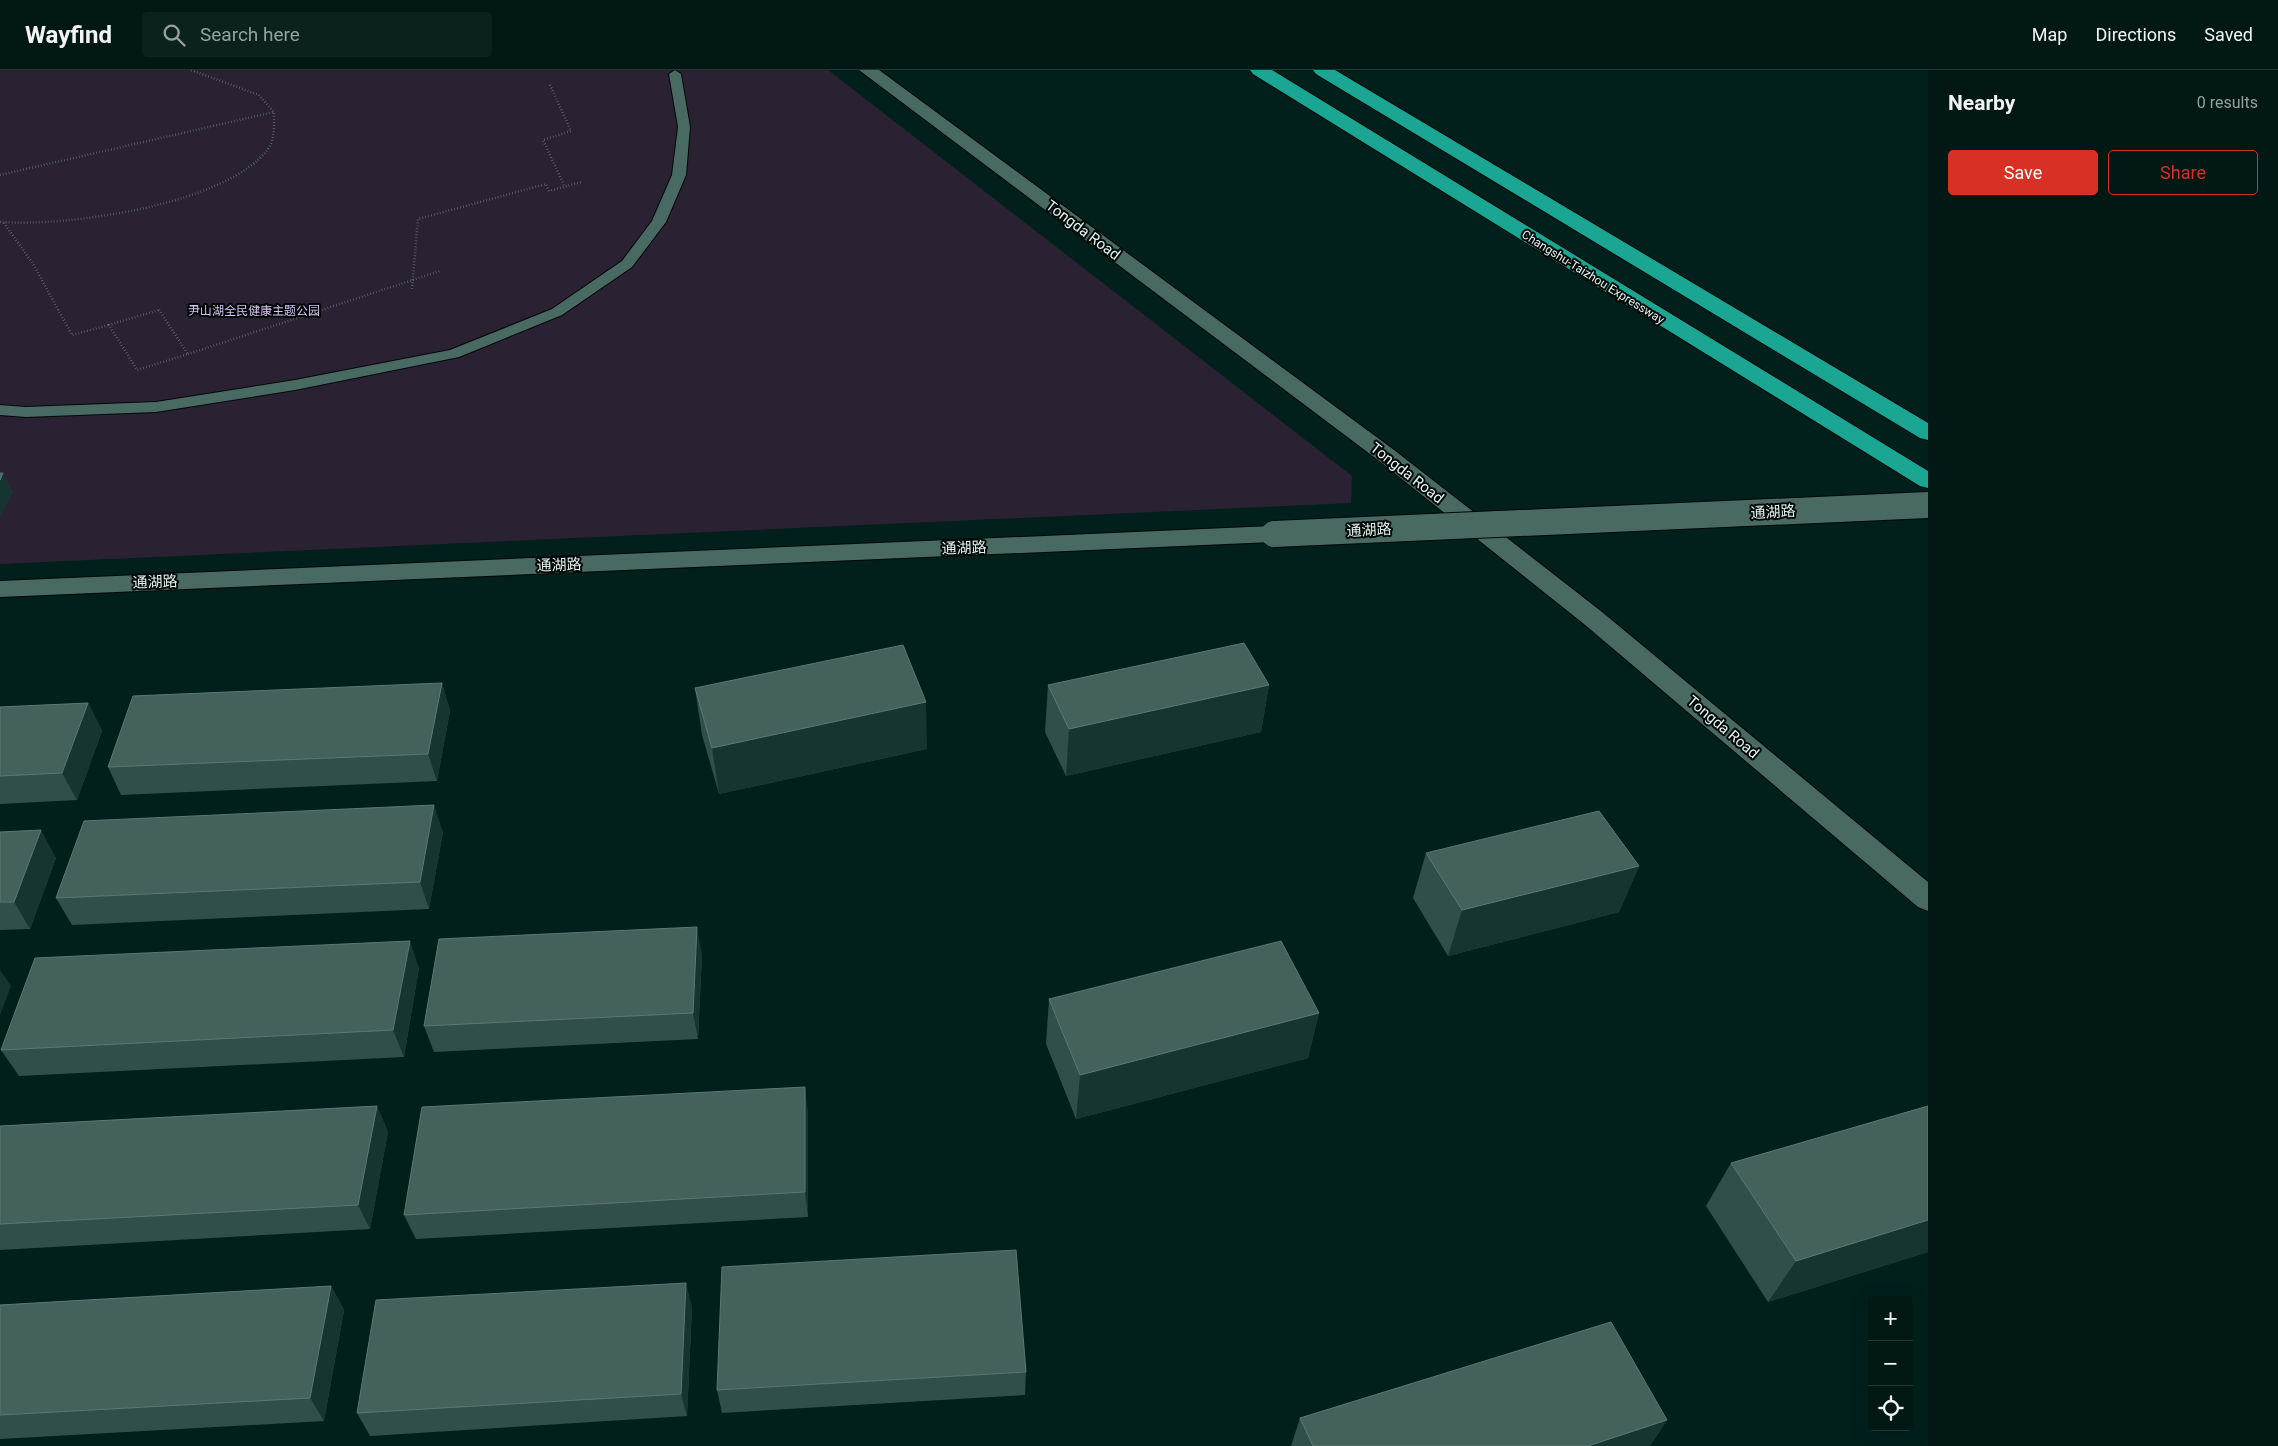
<!DOCTYPE html>
<meta charset="utf-8">
<style>
body{margin:0;font-family:Roboto,"Noto Sans SC",sans-serif;background:#0b211e;color:#f1f3f6}
.controls{position:absolute;right:15px;bottom:15px;display:grid;overflow:hidden;border-radius:5px;box-shadow:0 5px 20px #0002}
.controls button{width:45px;height:45px;display:grid;place-items:center;padding:0;border:0;border-bottom:1px solid #233734;background:#011815;color:#f1f3f6;font:25px sans-serif}
.list{margin:0;padding:0;list-style:none}
h2{display:flex;justify-content:space-between;align-items:center;height:65px;margin:0;padding:0 20px;font-size:21px}
h2 small{font-size:16px;font-weight:400;color:#96a0a0}
.actions{display:flex;gap:10px;padding:15px 20px}
.actions a{flex:1;padding:11px 0;border:1px solid #d93025;border-radius:5px;text-align:center;font-size:18px;color:#d93025}
.actions .main{background:#d93025;color:#fff}
.icon{flex:none;width:28px;height:28px;fill:none;stroke:currentColor;stroke-width:2;stroke-linecap:round;stroke-linejoin:round}
.map{position:relative;flex:none;width:1928px;height:1376px;overflow:hidden}
header{display:flex;align-items:center;gap:30px;box-sizing:border-box;height:70px;padding:0 25px;background:#011815;border-bottom:1px solid #233734}
header strong{font-size:24px}
nav{display:flex;gap:28px;margin-inline-start:auto;font-size:18px}
.search{width:350px;height:45px;background:#0b211e;display:flex;align-items:center;gap:12px;box-sizing:border-box;padding:0 18px;border-radius:5px;color:#96a0a0;font-size:19px}
main{display:flex}
aside{flex:1;background:#011815}
.map>svg:first-child{display:block}
.green{fill:#2a2233}
.lines{fill:none;stroke-linecap:round;stroke-linejoin:round}
.service-casing{stroke:#000906;stroke-width:2}
.tertiary-casing{stroke:#000906;stroke-width:2}
.secondary-casing{stroke:#000906;stroke-width:2}
.motorway-casing{stroke:#000906;stroke-width:2}
.path{stroke:#6f8884;stroke-width:2.5;stroke-dasharray:0.5 2.5;stroke-linecap:butt}
.service{fill:#496963;fill-rule:evenodd}
.tertiary{fill:#496963;fill-rule:evenodd}
.secondary{fill:#496963;fill-rule:evenodd}
.motorway{fill:#1ba694;fill-rule:evenodd}
.tertiary-bridge-casing{stroke:#000906;stroke-width:28;stroke-linecap:butt}
.tertiary-bridge{stroke:#496963;stroke-width:26}
.wall{fill:#314f4a}
.shaded-wall{fill:#163530}
.building{fill:#44615b;stroke:#5d7873}
.labels{text-anchor:middle;dominant-baseline:central;stroke-width:4;stroke-linejoin:round;paint-order:stroke}
.far-street-label{font-size:12px;fill:#e2f4f0;stroke:#010806}
.far-park-label{font-size:12px;fill:#d9c1f5;stroke:#010806}
.street-label{font-size:15px;fill:#e2f4f0;stroke:#010806}
</style>
<header>
<strong>Wayfind</strong>
<div class="search"><svg class="icon" aria-label="search" viewBox="0 0 24 24"><circle cx="10" cy="10" r="6"/><path d="M15 15l6 6"/></svg>Search here</div>
<nav><a>Map</a><a>Directions</a><a>Saved</a></nav>
</header>
<main>
<div class="map">
<svg width="1928" height="1376" viewBox="0 0 1928 1376">
<rect width="100%" height="100%" fill="#01201c"/>
<path class="green" d="M 0,0 L 828,0 L 1352,406 L 1351,433 L 0,494 Z"/>
<g class="lines">
<defs>
<path id="service" d="M 675,0 L 681,4 L 690,57 L 686,105 L 666,152 L 632,197 L 562,245 L 459,287 L 295,320 L 156,342 L 26,347 L 0,345 L 0,335 L 26,337 L 156,332 L 295,310 L 450,280 L 552,239 L 622,191 L 652,151 L 672,105 L 678,57 L 669,4 Z"/>
<path id="tertiary" d="M 1274,456 L 1283,458 L 1286,464 L 1283,470 L 1274,472 L 0,527 L 0,511 Z"/>
<path id="secondary" d="M 859,0 L 879,0 L 1394,380 L 1602,542 L 1928,812 L 1928,841 L 1918,837 L 1584,554 L 1378,390 Z"/>
<path id="motorway" d="M 1250,0 L 1272,0 L 1928,401 L 1928,418 L 1920,416 L 1253,4 Z
M 1313,0 L 1335,0 L 1928,353 L 1928,370 L 1920,368 L 1316,4 Z"/>
</defs>
<use href="#service" class="service-casing"/>
<use href="#tertiary" class="tertiary-casing"/>
<use href="#secondary" class="secondary-casing"/>
<use href="#motorway" class="motorway-casing"/>
<path class="path" d="M 550,15 L 571,61 L 543,70 L 564,115
M 0,105 L 274,42
M 0,152 C 66,157 226,135 268,79 C 275,69 274,54 274,42 L 259,25 L 191,0
M 4,153 L 33,194 L 72,265 L 109,255
M 412,219 L 418,149 L 546,114 L 549,121 L 582,112
M 159,240 L 188,284 L 137,300 L 109,255 Z
M 188,284 L 440,201"/>
<use href="#service" class="service"/>
<use href="#tertiary" class="tertiary"/>
<use href="#secondary" class="secondary"/>
<use href="#motorway" class="motorway"/>
<defs>
<path id="tertiary-bridge" d="M 1274,464 L 1928,435"/>
</defs>
<use href="#tertiary-bridge" class="tertiary-bridge-casing"/>
<use href="#tertiary-bridge" class="tertiary-bridge"/>
</g>
<path class="wall" d="M 442,613 L 450,641 L 437,711 L 121,725 L 108,697 Z
M 1048,615 L 1269,615 L 1261,662 L 1066,706 L 1045,662 Z
M 695,618 L 927,679 L 719,724 L 702,665 Z
M 88,633 L 102,661 L 77,730 L 0,734 L 0,637 Z
M 0,762 L 56,788 L 30,859 L 0,860 Z
M 443,762 L 429,839 L 72,855 L 56,828 Z
M 1426,783 L 1639,796 L 1619,842 L 1448,886 L 1413,828 Z
M 702,884 L 698,969 L 434,982 L 424,956 Z
M 419,898 L 404,987 L 19,1006 L 1,980 Z
M 1049,929 L 1319,943 L 1308,988 L 1076,1049 L 1046,974 Z
M 377,1036 L 388,1062 L 370,1159 L 0,1180 L 0,1056 Z
M 1928,1036 L 1928,1182 L 1768,1232 L 1706,1136 L 1731,1093 Z
M 808,1043 L 808,1147 L 416,1169 L 404,1145 Z
M 331,1216 L 344,1240 L 324,1351 L 0,1369 L 0,1235 Z
M 692,1237 L 687,1346 L 370,1366 L 357,1343 Z
M 1026,1302 L 1025,1325 L 722,1343 L 717,1320 Z
M 1300,1348 L 1667,1350 L 1650,1376 L 1291,1376 Z"/>
<path class="shaded-wall" d="M 3,403 L 13,422 L 0,447 L 0,410 Z
M 442,613 L 450,641 L 437,711 L 428,684 Z
M 1269,615 L 1261,662 L 1066,706 L 1069,659 Z
M 926,632 L 927,679 L 719,724 L 712,678 Z
M 88,633 L 102,661 L 77,730 L 62,703 Z
M 434,735 L 443,762 L 429,839 L 420,812 Z
M 41,760 L 56,788 L 30,859 L 14,832 Z
M 1639,796 L 1619,842 L 1448,886 L 1462,840 Z
M 697,857 L 702,884 L 698,969 L 693,943 Z
M 410,871 L 419,898 L 404,987 L 393,960 Z
M 0,900 L 11,916 L 0,945 Z
M 1319,943 L 1308,988 L 1076,1049 L 1080,1005 Z
M 805,1017 L 808,1043 L 808,1147 L 805,1122 Z
M 377,1036 L 388,1062 L 370,1159 L 358,1135 Z
M 1928,1150 L 1928,1182 L 1768,1232 L 1796,1191 Z
M 686,1213 L 692,1237 L 687,1346 L 681,1324 Z
M 331,1216 L 344,1240 L 324,1351 L 310,1328 Z
M 1667,1350 L 1650,1376 L 1588,1376 Z"/>
<path class="building" d="M 0,403 L 3,403 L 0,410 Z
M 1244,573 L 1269,615 L 1069,659 L 1048,615 Z
M 903,575 L 926,632 L 712,678 L 695,618 Z
M 442,613 L 428,684 L 108,697 L 133,626 Z
M 88,633 L 62,703 L 0,706 L 0,637 Z
M 434,735 L 420,812 L 56,828 L 84,751 Z
M 1599,741 L 1639,796 L 1462,840 L 1426,783 Z
M 41,760 L 14,832 L 0,832 L 0,762 Z
M 697,857 L 693,943 L 424,956 L 439,869 Z
M 410,871 L 393,960 L 1,980 L 35,888 Z
M 1281,871 L 1319,943 L 1080,1005 L 1049,929 Z
M 805,1017 L 805,1122 L 404,1145 L 422,1037 Z
M 377,1036 L 358,1135 L 0,1154 L 0,1056 Z
M 1928,1036 L 1928,1150 L 1796,1191 L 1731,1093 Z
M 1016,1180 L 1026,1302 L 717,1320 L 722,1197 Z
M 686,1213 L 681,1324 L 357,1343 L 376,1230 Z
M 331,1216 L 310,1328 L 0,1345 L 0,1235 Z
M 1611,1252 L 1667,1350 L 1588,1376 L 1313,1376 L 1300,1348 Z"/>
<g class="labels">
<g class="far-street-label">
<text transform="translate(1593 207) rotate(32)">Changshu-Taizhou Expressway</text>
</g>
<g class="far-park-label">
<text x="254" y="241">尹山湖全民健康主题公园</text>
</g>
<g class="street-label">
<text transform="translate(1083 160) rotate(37)">Tongda Road</text>
<text transform="translate(1407 403) rotate(38)">Tongda Road</text>
<text transform="translate(1773 442) rotate(-3)">通湖路</text>
<text transform="translate(1369 460) rotate(-3)">通湖路</text>
<text transform="translate(964 478) rotate(-2)">通湖路</text>
<text transform="translate(559 495) rotate(-2)">通湖路</text>
<text transform="translate(155 512) rotate(-2)">通湖路</text>
<text transform="translate(1723 657) rotate(40)">Tongda Road</text>
</g>
</g>
</svg>
<div class="controls">
<button>+</button>
<button>−</button>
<button><svg class="icon" aria-label="locate" viewBox="0 0 24 24"><circle cx="12" cy="12" r="6"/><path d="M12 2v4M12 18v4M2 12h4M18 12h4"/></svg></button>
</div>
</div>
<aside>
<h2>Nearby<small>0 results</small></h2>
<ul class="list">
</ul>
<div class="actions"><a class="main">Save</a><a>Share</a></div>
</aside>
</main>
